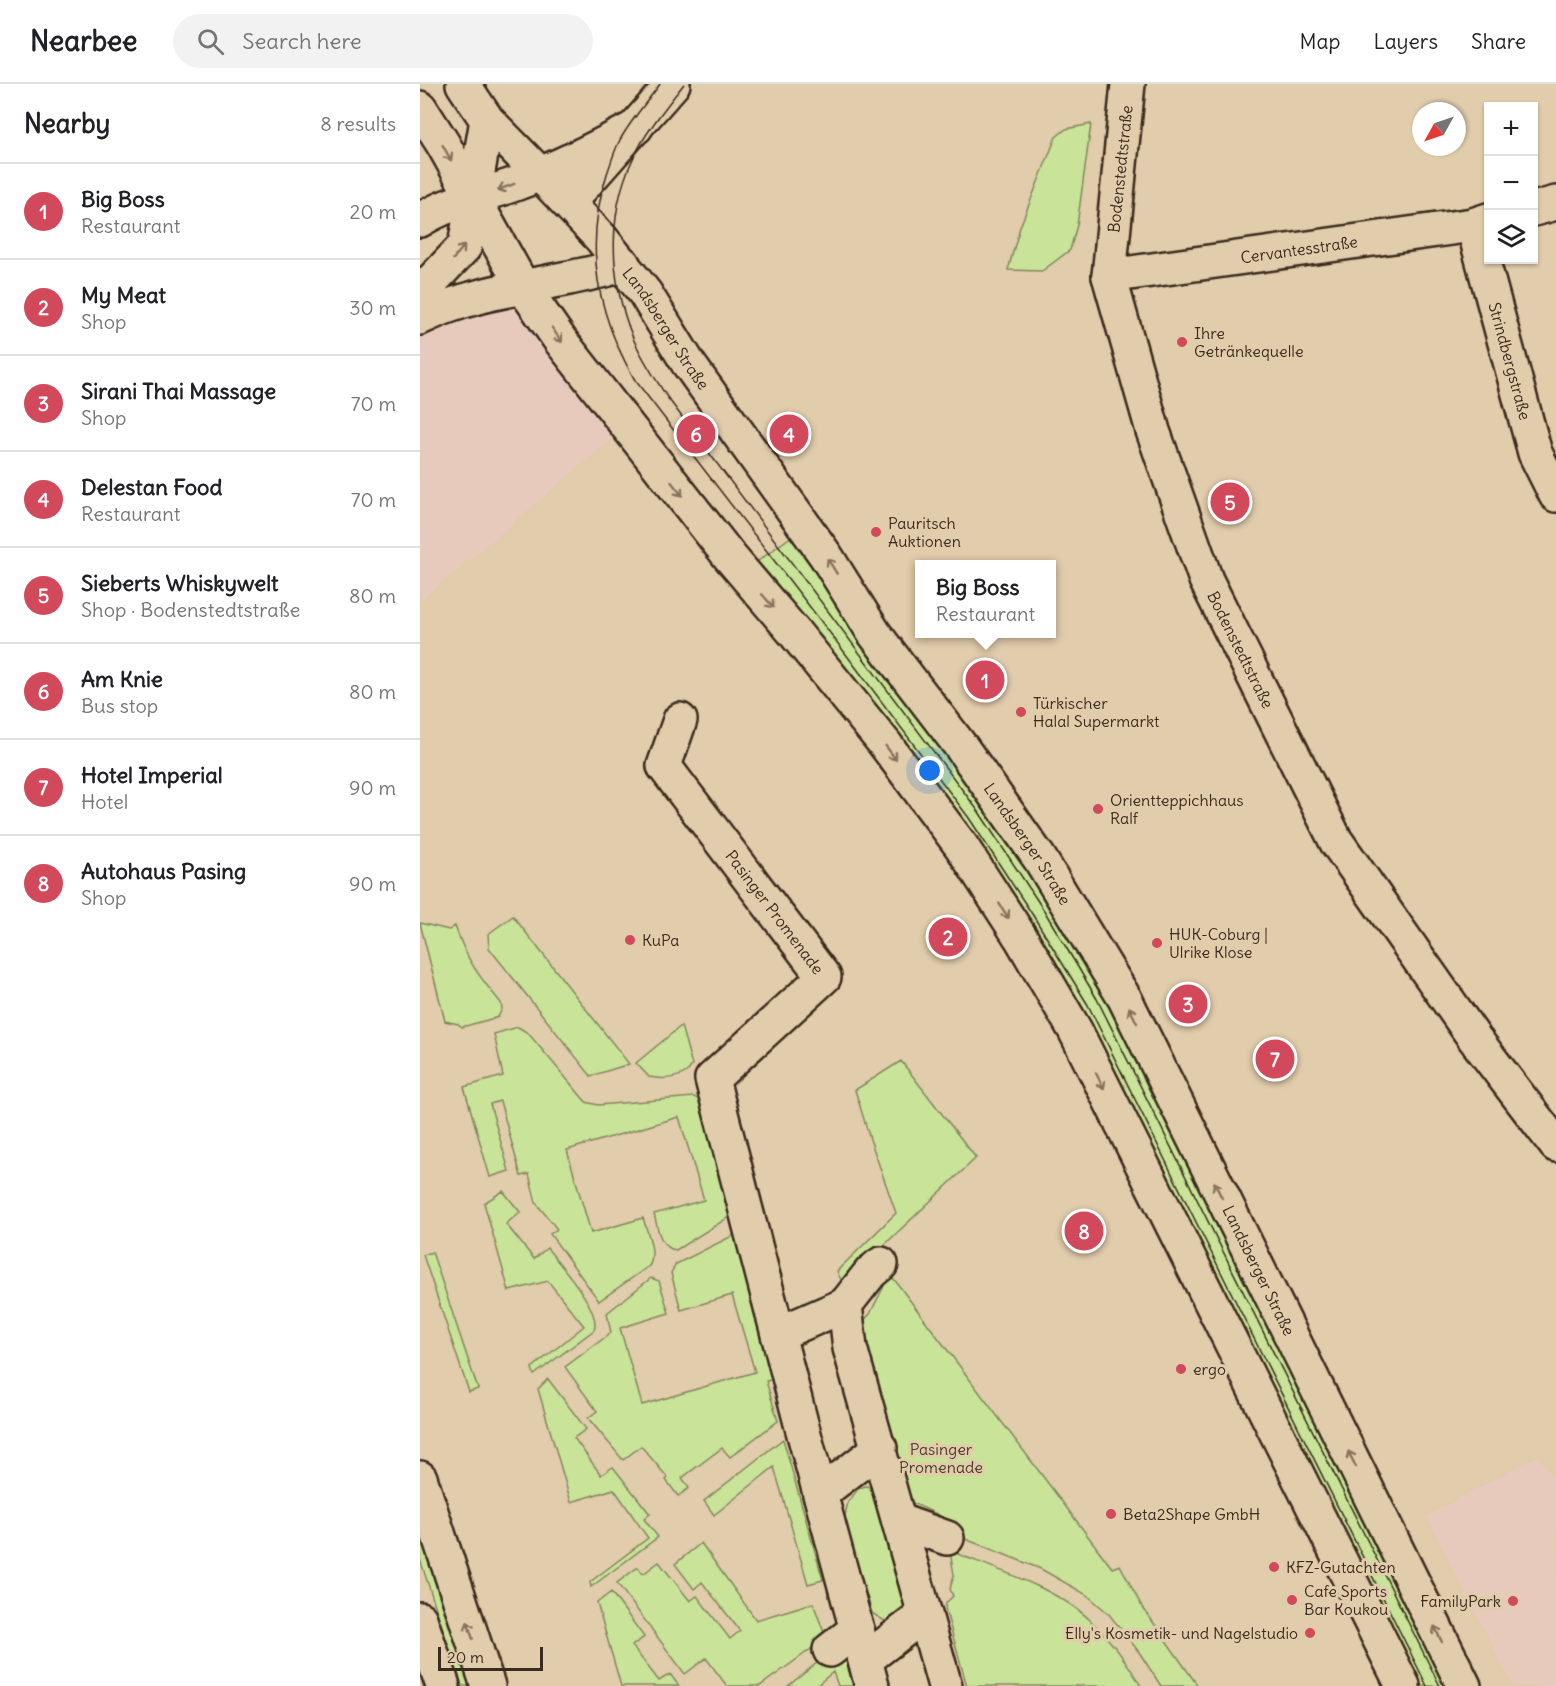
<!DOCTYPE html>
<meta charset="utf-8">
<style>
body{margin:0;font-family:Delius,sans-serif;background:#f2f2f2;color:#202124}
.controls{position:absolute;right:18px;top:18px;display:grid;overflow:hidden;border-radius:0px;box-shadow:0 2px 4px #0004}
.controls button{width:54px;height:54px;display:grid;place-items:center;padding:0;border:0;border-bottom:2px solid #e0e0e0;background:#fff;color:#202124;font:30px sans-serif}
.compass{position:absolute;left:992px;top:18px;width:54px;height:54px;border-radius:50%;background:#fff;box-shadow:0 2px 4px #0004;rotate:230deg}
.scale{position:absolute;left:18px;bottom:15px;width:105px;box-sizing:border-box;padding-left:6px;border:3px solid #3b2a1e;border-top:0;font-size:16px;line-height:21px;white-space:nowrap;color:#3b2a1e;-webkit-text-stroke:4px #e1ccab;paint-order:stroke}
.you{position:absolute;left:510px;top:687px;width:21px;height:21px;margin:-15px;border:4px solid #fff;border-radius:50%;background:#1a73e8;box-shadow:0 0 0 9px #1a73e833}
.badge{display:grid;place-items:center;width:39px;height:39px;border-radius:50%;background:#d1495b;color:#fff;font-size:20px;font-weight:700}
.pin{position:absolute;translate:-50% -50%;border:3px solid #fff;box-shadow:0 2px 6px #0006}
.popup{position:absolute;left:495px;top:476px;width:141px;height:78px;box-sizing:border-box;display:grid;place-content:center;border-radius:0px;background:#fff;filter:drop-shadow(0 2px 4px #0005);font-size:20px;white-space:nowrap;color:#757577}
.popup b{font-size:22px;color:#202124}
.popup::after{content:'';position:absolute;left:50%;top:100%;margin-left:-12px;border:12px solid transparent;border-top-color:#fff}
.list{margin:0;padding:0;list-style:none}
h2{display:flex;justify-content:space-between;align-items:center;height:78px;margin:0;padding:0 24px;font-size:26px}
h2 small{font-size:20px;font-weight:400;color:#757577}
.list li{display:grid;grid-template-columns:39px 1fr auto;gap:18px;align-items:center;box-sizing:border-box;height:96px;padding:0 24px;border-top:2px solid #e0e0e0}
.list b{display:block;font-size:22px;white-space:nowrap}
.list p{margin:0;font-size:20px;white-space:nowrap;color:#757577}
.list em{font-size:20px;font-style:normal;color:#757577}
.icon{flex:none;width:33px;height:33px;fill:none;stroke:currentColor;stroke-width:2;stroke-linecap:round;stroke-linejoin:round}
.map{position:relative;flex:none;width:1136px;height:1602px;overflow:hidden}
header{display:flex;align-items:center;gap:36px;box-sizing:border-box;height:84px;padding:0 30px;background:#fff;border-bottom:2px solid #e0e0e0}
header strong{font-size:28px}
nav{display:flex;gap:33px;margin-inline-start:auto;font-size:21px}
.search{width:420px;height:54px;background:#f2f2f2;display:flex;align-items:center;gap:15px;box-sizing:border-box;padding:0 21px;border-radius:33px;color:#757577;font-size:22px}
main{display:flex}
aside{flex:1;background:#fff}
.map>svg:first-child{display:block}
.built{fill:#e8cabd}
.green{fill:#c9e399;stroke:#82865c;stroke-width:1.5}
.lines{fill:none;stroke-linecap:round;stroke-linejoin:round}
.minor-casing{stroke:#3b2a1e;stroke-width:38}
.major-casing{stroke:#3b2a1e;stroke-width:38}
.minor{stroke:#e1ccab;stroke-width:33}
.major{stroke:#e1ccab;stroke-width:33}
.tram{stroke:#3b2a1e;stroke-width:1.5}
.oneway{stroke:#86735d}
.poi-dot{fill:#d1495b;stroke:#e1ccab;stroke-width:2}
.labels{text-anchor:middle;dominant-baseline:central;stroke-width:6;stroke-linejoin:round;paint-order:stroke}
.street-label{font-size:16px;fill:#3b2a1e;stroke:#e1ccab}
.poi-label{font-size:16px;fill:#3b2a1e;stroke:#e1ccab;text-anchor:start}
.park-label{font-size:16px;fill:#493c2a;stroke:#e1ccab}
</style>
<header>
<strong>Nearbee</strong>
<div class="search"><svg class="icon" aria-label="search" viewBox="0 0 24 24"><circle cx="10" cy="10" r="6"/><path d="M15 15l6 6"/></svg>Search here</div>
<nav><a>Map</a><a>Layers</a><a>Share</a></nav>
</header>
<main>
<aside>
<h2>Nearby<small>8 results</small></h2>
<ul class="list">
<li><span class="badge">1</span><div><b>Big Boss</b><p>Restaurant</p></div><em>20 m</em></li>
<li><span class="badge">2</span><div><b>My Meat</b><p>Shop</p></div><em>30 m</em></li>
<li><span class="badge">3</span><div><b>Sirani Thai Massage</b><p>Shop</p></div><em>70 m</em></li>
<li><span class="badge">4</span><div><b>Delestan Food</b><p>Restaurant</p></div><em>70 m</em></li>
<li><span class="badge">5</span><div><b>Sieberts Whiskywelt</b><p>Shop · Bodenstedtstraße</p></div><em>80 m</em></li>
<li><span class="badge">6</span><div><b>Am Knie</b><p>Bus stop</p></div><em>80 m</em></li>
<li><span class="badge">7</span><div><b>Hotel Imperial</b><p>Hotel</p></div><em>90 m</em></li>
<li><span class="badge">8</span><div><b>Autohaus Pasing</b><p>Shop</p></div><em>90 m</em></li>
</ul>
</aside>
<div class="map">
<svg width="1136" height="1602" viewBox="0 0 1136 1602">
<rect width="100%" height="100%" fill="#e1ccab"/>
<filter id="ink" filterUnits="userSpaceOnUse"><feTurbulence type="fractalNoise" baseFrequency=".0167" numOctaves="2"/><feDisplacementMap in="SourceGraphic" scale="12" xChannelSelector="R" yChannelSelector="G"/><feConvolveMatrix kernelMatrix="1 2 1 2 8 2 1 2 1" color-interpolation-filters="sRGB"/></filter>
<g filter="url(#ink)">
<path class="built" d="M 69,223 L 92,225 L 106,233 L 198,350 L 0,517 L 0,256 L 43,230 Z
M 1117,1372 L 1136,1397 L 1136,1602 L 1093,1602 L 1007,1432 Z"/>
<path class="green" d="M 671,40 L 657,141 L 650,166 L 622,187 L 588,186 L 600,143 L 636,53 L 646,45 Z
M 376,449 L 428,538 L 566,724 L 632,822 L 686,911 L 1031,1602 L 996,1602 L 541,739 L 402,554 L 334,480 Z
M 93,832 L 209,980 L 171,992 L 69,864 L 68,850 Z
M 0,839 L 29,846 L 35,842 C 47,877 58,891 81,919 L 82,925 L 78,933 L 42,943 L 38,940 L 25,937 Z
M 261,942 L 272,981 C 266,995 243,996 229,993 L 216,979 Z
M 98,943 L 108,949 L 166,1018 L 178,1021 L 274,1013 L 282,1017 L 312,1129 L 306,1135 L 256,1166 C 239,1164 238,1144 234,1130 L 284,1116 L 259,1033 L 147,1066 L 171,1149 L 223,1134 C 227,1148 237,1169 229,1182 L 179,1217 L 130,1150 L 137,1145 L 116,1119 L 109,1090 L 101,1092 L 80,1017 L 70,1020 L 89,1087 L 70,1093 L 44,1003 L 83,992 L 74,950 Z
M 481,977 L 556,1074 L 424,1199 L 422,1198 L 417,1187 L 476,1129 L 450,1055 L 435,1006 Z
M 83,1107 L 100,1128 L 86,1140 L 114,1175 L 127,1164 C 140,1181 182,1226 174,1246 L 114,1291 L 112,1284 L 164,1242 L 128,1197 L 89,1207 L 64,1119 Z
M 320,1148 L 361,1293 L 346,1297 L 358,1337 L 310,1373 L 302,1364 L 262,1394 L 269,1404 L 258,1412 L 246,1396 L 248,1394 L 221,1362 L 203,1376 L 168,1334 L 177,1327 L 145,1283 L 191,1249 L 187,1229 L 231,1194 L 239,1197 L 249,1229 L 200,1244 L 222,1321 L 335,1288 L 312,1211 L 261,1226 L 251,1189 L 256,1180 Z
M 12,1168 L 58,1305 L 49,1308 L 3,1171 Z
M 470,1190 L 692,1484 L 700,1481 L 721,1521 L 778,1602 L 741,1602 L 719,1568 L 688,1529 L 667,1511 L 621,1485 L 525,1447 L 519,1431 L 486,1416 L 433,1248 L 450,1230 Z
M 128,1295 L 166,1345 L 154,1354 L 181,1391 L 193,1383 L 230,1430 L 224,1435 L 238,1453 L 171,1503 L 170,1498 L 228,1454 L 194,1405 L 151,1418 L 118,1305 Z
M 363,1355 L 403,1496 L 388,1500 L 354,1383 L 294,1431 L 284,1417 Z
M 445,1402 L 450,1403 L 453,1408 L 488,1535 L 480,1541 L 463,1536 L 452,1529 L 424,1436 L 428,1418 L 438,1405 Z
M 0,1451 L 50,1602 L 41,1602 L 0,1475 Z
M 281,1459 L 336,1536 L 393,1519 L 406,1554 L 340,1602 L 307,1602 L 286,1574 L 265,1590 L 197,1499 L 218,1483 L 223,1490 L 239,1478 L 270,1517 L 277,1512 L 310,1555 L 320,1547 L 282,1498 L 274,1505 L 255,1480 Z
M 530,1467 C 572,1484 637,1504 670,1536 C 690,1555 708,1579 721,1602 L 547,1602 L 525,1524 L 526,1519 L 533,1512 L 530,1505 L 534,1491 Z
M 191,1508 L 224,1553 L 212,1562 L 239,1597 L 250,1590 L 259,1602 L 201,1602 L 177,1519 Z
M 421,1560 L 433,1602 L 418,1602 L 413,1588 L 396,1602 L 368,1602 Z"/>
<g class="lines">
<defs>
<g id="minor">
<path id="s1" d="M 708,0 L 689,192 L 733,347 L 786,496 L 916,757 L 1055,955 L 1136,1061"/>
<path id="s2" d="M 120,90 L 181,154 L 225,209 L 268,279 L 406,472 L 454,549 L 542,664 L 620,775 L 705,915 L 1044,1602"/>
<path d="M 1114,125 L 1136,119"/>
<path id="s3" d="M 1053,141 L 1115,369 L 1136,411"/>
<path id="s4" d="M 689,192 L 1053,141 L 1068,136"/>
<path d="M 103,203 L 140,256 L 310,473 L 374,548 L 465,660 L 542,763 L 601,854 L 655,946 L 983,1602"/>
<path id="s5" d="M 260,636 L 244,682 L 404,893 L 292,995 L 381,1339 L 452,1602"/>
<path d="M 461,1180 L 451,1188 L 425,1221 L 430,1264 L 525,1602"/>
<path d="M 358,1250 L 425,1221"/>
<path d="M 400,1410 L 460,1364"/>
<path d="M 479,1437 L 527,1454"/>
<path d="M 410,1566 L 437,1545"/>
<path d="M 445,1576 L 505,1530"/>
</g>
<path id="major" d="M 43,0 L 67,36 L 120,90
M 0,24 L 23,60 L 103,203
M 148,119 L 253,0
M 0,136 C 29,118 62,112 95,100 C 136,85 177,64 216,43
M 0,209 L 45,162 L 67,36
M 0,234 C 47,211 98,204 149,194 C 167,190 186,187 203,180
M 0,1394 L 68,1602
M 0,1535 L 23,1602"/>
</defs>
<use href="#minor" class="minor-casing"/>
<use href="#major" class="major-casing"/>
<use href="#minor" class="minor"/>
<use href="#major" class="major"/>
<path class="tram" d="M 240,0 C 227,18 211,36 200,56 C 194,67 191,79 187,90 C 163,163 177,231 215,296 L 410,549 L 549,734 L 614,833 L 668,921 L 1007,1602
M 264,0 C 248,20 231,41 219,63 C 186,122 188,193 213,254 C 222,275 235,294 247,313 L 559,728 L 625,828 L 677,915 L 1020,1602"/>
</g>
<defs><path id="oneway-shaft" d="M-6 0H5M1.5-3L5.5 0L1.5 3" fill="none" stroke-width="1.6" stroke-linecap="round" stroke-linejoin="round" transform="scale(1.5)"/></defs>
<g class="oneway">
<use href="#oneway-shaft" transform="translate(27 69) rotate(61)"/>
<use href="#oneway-shaft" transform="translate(86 103) rotate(160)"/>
<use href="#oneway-shaft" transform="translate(39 168) rotate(-51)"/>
<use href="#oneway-shaft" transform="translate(137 251) rotate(55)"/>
<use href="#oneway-shaft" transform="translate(257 405) rotate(52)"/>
<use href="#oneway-shaft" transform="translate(412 482) rotate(-122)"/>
<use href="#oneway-shaft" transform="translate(348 517) rotate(49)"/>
<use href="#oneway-shaft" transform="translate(471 669) rotate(53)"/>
<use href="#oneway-shaft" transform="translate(584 827) rotate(57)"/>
<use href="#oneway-shaft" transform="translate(713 931) rotate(-116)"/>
<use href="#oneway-shaft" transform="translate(680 997) rotate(63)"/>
<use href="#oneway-shaft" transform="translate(798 1106) rotate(-116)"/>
<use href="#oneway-shaft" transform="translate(932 1375) rotate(-116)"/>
<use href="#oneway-shaft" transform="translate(50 1546) rotate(-108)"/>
<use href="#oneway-shaft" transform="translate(1018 1550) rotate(-116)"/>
</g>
</g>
<g class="poi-dot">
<circle cx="762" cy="258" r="6"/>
<circle cx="456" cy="448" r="6"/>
<circle cx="601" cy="628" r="6"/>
<circle cx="678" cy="725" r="6"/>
<circle cx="210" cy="856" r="6"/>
<circle cx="737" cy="859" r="6"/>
<circle cx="761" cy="1285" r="6"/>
<circle cx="691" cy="1430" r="6"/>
<circle cx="854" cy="1483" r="6"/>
<circle cx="872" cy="1516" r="6"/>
<circle cx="1093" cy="1517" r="6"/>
<circle cx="890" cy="1549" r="6"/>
</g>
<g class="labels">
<g class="street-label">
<text transform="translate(700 85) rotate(-84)">Bodenstedtstraße</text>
<text stroke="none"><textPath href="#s4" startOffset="192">Cervantesstraße</textPath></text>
<text stroke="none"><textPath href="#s2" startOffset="200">Landsberger Straße</textPath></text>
<text stroke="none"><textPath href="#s3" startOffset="141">Strindbergstraße</textPath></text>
<text stroke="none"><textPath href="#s1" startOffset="590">Bodenstedtstraße</textPath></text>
<text stroke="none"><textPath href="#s2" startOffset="830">Landsberger Straße</textPath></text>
<text stroke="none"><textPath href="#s5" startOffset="232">Pasinger Promenade</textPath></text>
<text stroke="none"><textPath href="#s2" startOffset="1316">Landsberger Straße</textPath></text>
</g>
<g class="poi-label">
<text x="774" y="249">Ihre<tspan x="774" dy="18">Getränkequelle</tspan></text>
<text x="468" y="439">Pauritsch<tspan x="468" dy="18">Auktionen</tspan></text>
<text x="613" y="619">Türkischer<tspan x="613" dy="18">Halal Supermarkt</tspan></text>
<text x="690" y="716">Orientteppichhaus<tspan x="690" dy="18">Ralf</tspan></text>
<text x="749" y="850">HUK-Coburg |<tspan x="749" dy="18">Ulrike Klose</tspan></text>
<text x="222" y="856">KuPa</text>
<text x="773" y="1285">ergo</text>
<text x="703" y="1430">Beta2Shape GmbH</text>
<text x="866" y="1483">KFZ-Gutachten</text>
<text x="884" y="1507">Cafe Sports<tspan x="884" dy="18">Bar Koukou</tspan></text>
<text x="1081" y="1517" text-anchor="end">FamilyPark</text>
<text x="878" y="1549" text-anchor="end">Elly's Kosmetik- und Nagelstudio</text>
</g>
<g class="park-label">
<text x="521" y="1365">Pasinger<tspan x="521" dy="18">Promenade</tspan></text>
</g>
</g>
</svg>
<div class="controls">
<button>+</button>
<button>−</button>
<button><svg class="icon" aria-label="layers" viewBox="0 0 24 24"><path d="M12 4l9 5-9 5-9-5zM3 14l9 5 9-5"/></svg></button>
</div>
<svg class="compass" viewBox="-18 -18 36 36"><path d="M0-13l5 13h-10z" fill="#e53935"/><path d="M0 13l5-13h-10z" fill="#757577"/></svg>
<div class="scale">20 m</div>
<div class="you"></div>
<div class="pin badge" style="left:565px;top:596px">1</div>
<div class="popup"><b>Big Boss</b>Restaurant</div>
<div class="pin badge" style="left:528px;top:853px">2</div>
<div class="pin badge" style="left:768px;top:920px">3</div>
<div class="pin badge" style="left:369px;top:350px">4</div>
<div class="pin badge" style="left:810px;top:418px">5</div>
<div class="pin badge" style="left:276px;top:350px">6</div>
<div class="pin badge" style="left:855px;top:975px">7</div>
<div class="pin badge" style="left:664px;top:1147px">8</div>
</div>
</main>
